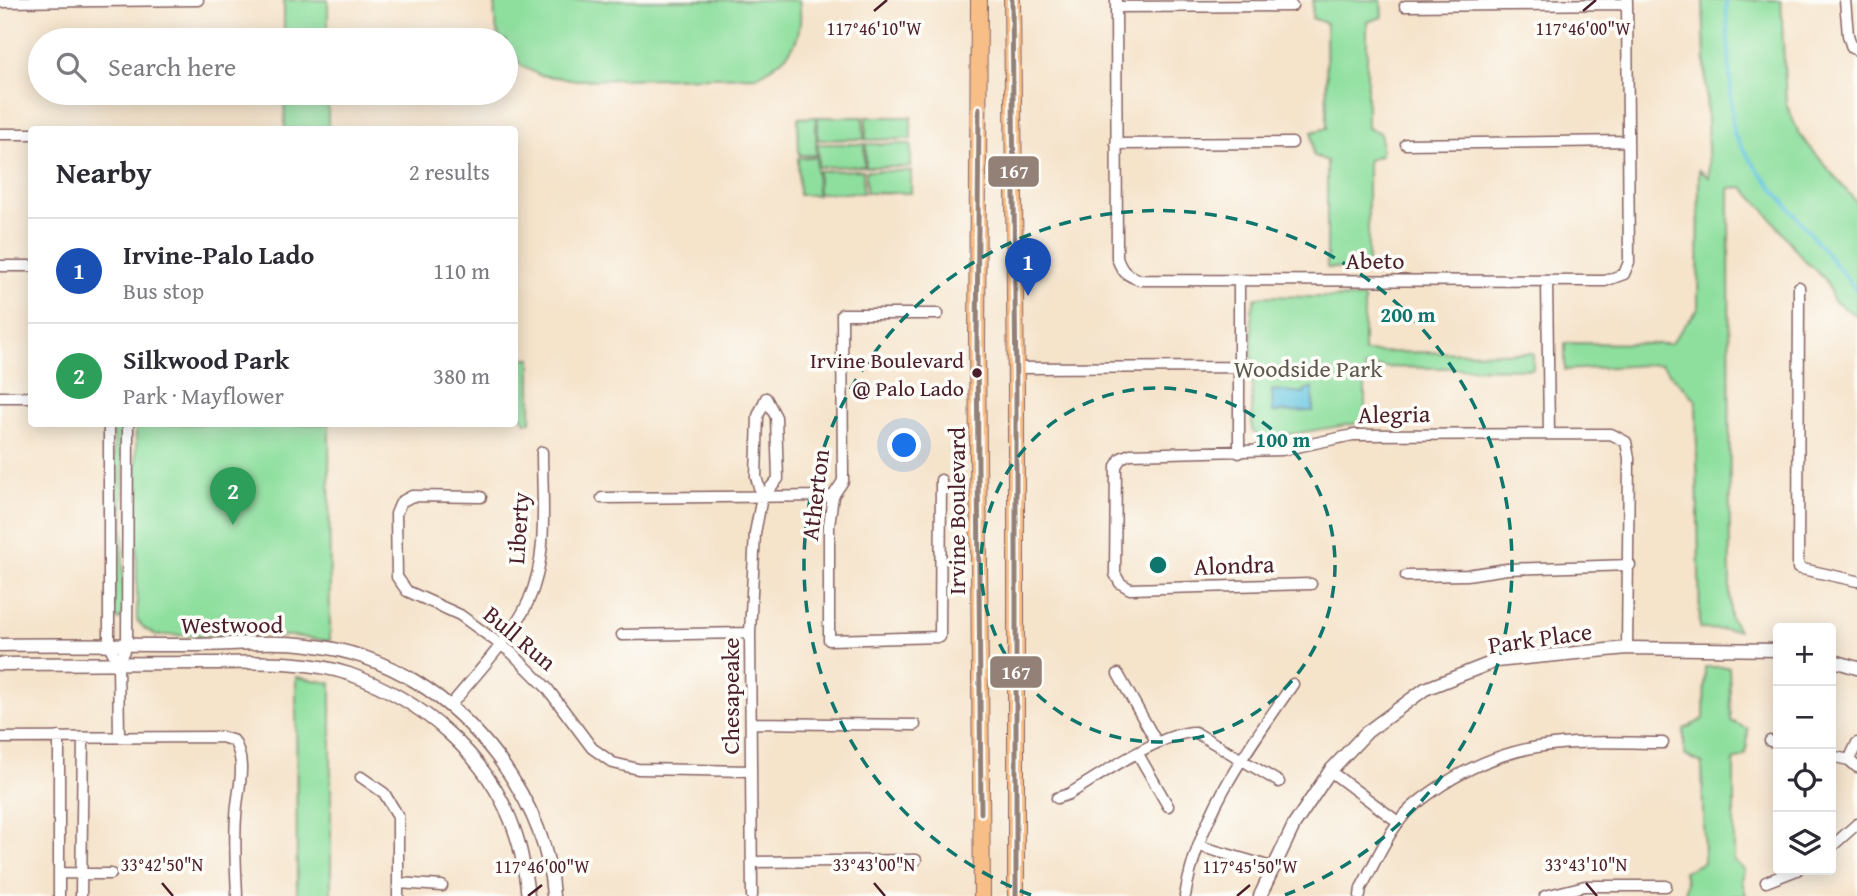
<!DOCTYPE html>
<meta charset="utf-8">
<style>
body{margin:0;font-family:"Gentium Book Plus",serif;background:#f7f7f7;color:#2b2b33}
.controls{position:absolute;right:21px;bottom:21px;display:grid;overflow:hidden;border-radius:7px;box-shadow:0 4px 18px #0003}
.controls button{width:63px;height:63px;display:grid;place-items:center;padding:0;border:0;border-bottom:2px solid #e1e1e2;background:#fff;color:#2b2b33;font:35px sans-serif}
.you{position:absolute;left:905px;top:446px;width:24px;height:24px;margin:-18px;border:5px solid #fff;border-radius:50%;background:#1a73e8;box-shadow:0 0 0 10px #1a73e833}
.badge{display:grid;place-items:center;width:46px;height:46px;border-radius:50%;background:#2563eb;color:#fff;font-size:23px;font-weight:700}
.pin{position:absolute;translate:-50% -58px;filter:drop-shadow(0 2px 4px #0008)}
.pin::after{content:'';position:absolute;top:37px;width:24px;height:21px;background:inherit;clip-path:polygon(0 0,100% 0,50% 100%)}
.list{margin:0;padding:0;list-style:none}
h2{display:flex;justify-content:space-between;align-items:center;height:91px;margin:0;padding:0 28px;font-size:30px}
h2 small{font-size:23px;font-weight:400;color:#7c7c81}
.list li{display:grid;grid-template-columns:46px 1fr auto;gap:21px;align-items:center;box-sizing:border-box;height:105px;padding:0 28px;border-top:2px solid #e1e1e2}
.list b{display:block;font-size:26px;white-space:nowrap}
.list p{margin:0;font-size:23px;white-space:nowrap;color:#7c7c81}
.list em{font-size:23px;font-style:normal;color:#7c7c81}
.icon{flex:none;width:38px;height:38px;fill:none;stroke:currentColor;stroke-width:2;stroke-linecap:round;stroke-linejoin:round}
.map{position:relative;flex:none;width:1857px;height:896px;overflow:hidden}
.search{position:absolute;background:#fff;box-shadow:0 4px 18px #0003;left:28px;top:28px;width:490px;height:77px;display:flex;align-items:center;gap:18px;box-sizing:border-box;padding:0 24px;border-radius:38px;color:#7c7c81;font-size:26px}
.panel{position:absolute;background:#fff;box-shadow:0 4px 18px #0003;left:28px;top:126px;width:490px;height:301px;border-radius:7px}
.map>svg:first-child{display:block}
.green{fill:#8edf9e;stroke:#6c7f64;stroke-width:2}
.water{fill:#62c4e0;stroke:#567286;stroke-width:2}
.lines{fill:none;stroke-linecap:round;stroke-linejoin:round}
.stream{stroke:#62c4e0;stroke-width:3.5}
.minor-casing{stroke:#866463;stroke-width:13}
.tertiary-casing{stroke:#866463;stroke-width:15}
.primary-casing{stroke:#866463;stroke-width:18}
.minor{stroke:#fff;stroke-width:10}
.tertiary{stroke:#fff;stroke-width:12}
.primary{stroke:#f7be87;stroke-width:16}
.bus-1-casing{stroke:#fdfcf7;stroke-width:10}
.bus-1{stroke:#938177;stroke-width:5}
.ticks{fill:none;stroke:#4a1f2b;stroke-width:2.5}
.ring{fill:none;stroke:#0f766e;stroke-width:3.5;stroke-dasharray:12 9}
.bus-dot{fill:#4a1f2b;stroke:#fdfcf7;stroke-width:2.5}
.labels{text-anchor:middle;dominant-baseline:central;stroke-width:7;stroke-linejoin:round;paint-order:stroke}
.bus-label{font-size:22px;fill:#4a1f2b;stroke:#fdfcf7;text-anchor:end}
.street-label{font-size:24px;fill:#4a1f2b;stroke:#fdfcf7}
.park-label{font-size:24px;fill:#5e594e;stroke:#fdfcf7}
.ticks-label{font-size:18px;text-anchor:middle;fill:#4a1f2b;stroke:#fdfcf7;stroke-width:7;stroke-linejoin:round;paint-order:stroke}
.centre{fill:#0f766e;stroke:#fdfcf7;stroke-width:3.5}
.ring-label{font-size:21px;text-anchor:middle;font-weight:bold;fill:#0f766e;stroke:#fdfcf7;stroke-width:7;stroke-linejoin:round;paint-order:stroke}
.line-badge{stroke:#fdfcf7;stroke-width:2.5}
.badge-label{font-size:19px;text-anchor:middle;font-weight:bold;fill:#fff}
</style>
<div class="map">
<svg width="1857" height="896" viewBox="0 0 1857 896">
<rect width="100%" height="100%" fill="#fdfcf7"/>
<filter id="ink" filterUnits="userSpaceOnUse"><feTurbulence type="fractalNoise" baseFrequency=".0143" numOctaves="2"/><feDisplacementMap in="SourceGraphic" scale="14" xChannelSelector="R" yChannelSelector="G"/><feConvolveMatrix kernelMatrix="1 2 1 2 8 2 1 2 1" color-interpolation-filters="sRGB"/></filter>
<filter id="wash" filterUnits="userSpaceOnUse"><feTurbulence type="fractalNoise" baseFrequency=".00686" numOctaves="4" result="noise"/><feDisplacementMap in="SourceGraphic" scale="28" xChannelSelector="R" yChannelSelector="G"/><feGaussianBlur stdDeviation="1.57" result="paint"/><feColorMatrix in="noise" values="0 0 0 0 0 0 0 0 0 0 0 0 0 0 0 0 0 1.4 0 .05"/><feComposite in="paint" operator="in"/></filter>
<g filter="url(#wash)">
<rect width="100%" height="100%" fill="#f5e3ca"/>
<path class="green" d="M 284,0 L 328,0 L 328,40 L 284,40 Z
M 496,0 L 799,0 C 805,41 791,57 757,76 L 578,80 L 539,75 L 521,65 L 506,47 L 506,40 L 501,40 C 495,30 493,11 496,0 Z
M 1313,0 L 1381,0 L 1382,17 L 1367,22 L 1367,128 L 1381,133 L 1381,155 L 1368,160 L 1368,268 L 1327,268 L 1327,161 L 1313,155 L 1312,132 L 1327,128 L 1326,23 L 1312,18 Z
M 1703,0 L 1781,0 L 1786,104 L 1799,134 L 1857,203 L 1857,316 L 1834,301 L 1825,279 L 1803,259 L 1764,209 L 1743,187 L 1729,188 L 1730,617 L 1738,630 L 1700,629 L 1696,400 L 1661,364 L 1565,370 L 1565,343 L 1670,344 L 1698,309 L 1699,170 L 1709,177 Z
M 284,93 L 328,93 L 328,129 L 285,129 Z
M 816,117 L 816,155 L 799,155 L 798,118 Z
M 818,117 L 863,117 L 864,139 L 818,140 Z
M 866,117 L 911,117 L 911,139 L 866,140 Z
M 818,144 L 864,144 L 864,166 L 818,167 Z
M 866,144 L 911,144 L 911,167 L 866,167 Z
M 816,157 L 817,195 L 799,195 L 798,158 Z
M 863,170 L 863,193 L 818,193 L 818,171 Z
M 866,171 L 911,171 L 911,193 L 866,193 Z
M 1263,296 L 1364,298 L 1364,352 L 1533,353 L 1533,369 L 1365,367 L 1365,422 L 1261,439 L 1252,430 L 1252,311 L 1255,299 Z
M 518,358 L 531,358 L 531,422 L 526,422 L 515,408 L 515,361 Z
M 114,424 L 123,424 L 123,616 L 119,620 L 114,616 Z
M 136,424 L 329,424 L 330,641 L 293,636 L 156,635 L 145,629 L 137,620 Z
M 1705,667 L 1729,667 L 1731,721 L 1748,729 L 1746,754 L 1734,760 L 1734,860 L 1744,870 L 1742,881 L 1746,895 L 1744,896 L 1685,896 L 1686,882 L 1684,872 L 1704,862 L 1702,763 L 1684,755 L 1684,729 L 1704,719 Z
M 296,677 L 331,683 L 331,896 L 297,896 Z"/>
<path class="water" d="M 1313,389 L 1313,411 L 1273,412 L 1272,390 L 1304,393 L 1305,390 Z"/>
<g class="lines">
<path class="stream" d="M 1726,0 L 1733,132 L 1751,161 L 1857,291"/>
</g>
</g>
<g filter="url(#ink)">
<g class="lines">
<defs>
<path id="minor" d="M 1116,0 L 1117,258 C 1122,272 1126,275 1140,280 L 1605,281 L 1624,274 L 1629,262 L 1627,0
M 1845,0 L 1848,35 L 1852,48 L 1857,50
M 0,2 L 198,0
M 1405,6 L 1627,4
M 1116,7 L 1292,6
M 0,134 L 32,134
M 1116,144 L 1292,143
M 1406,144 L 1628,141
M 0,266 L 32,266
M 1547,281 L 1549,434
M 1799,287 L 1798,568 L 1857,581
M 938,314 L 842,314 L 843,481 L 833,496 L 829,525 L 829,640 L 940,637 L 941,480
M 1016,368 L 1239,367
M 0,397 L 32,397
M 109,424 L 109,645 L 118,663
M 1239,453 L 1239,282
M 481,497 L 412,496 L 401,502 L 396,514 L 397,577 L 407,591 L 460,615 L 512,653 L 547,688 L 592,748 L 613,763 L 638,769 L 751,771
M 762,497 L 778,479 L 776,417 L 766,398
M 602,498 L 833,496
M 1406,576 L 1467,575 L 1507,569 L 1630,565
M 1311,584 L 1130,589 L 1120,583 L 1115,574 L 1116,466 L 1121,458 L 1130,454 L 1282,450 L 1353,435 L 1611,434 L 1626,442 L 1629,458 L 1627,648
M 622,635 L 750,633
M 1118,674 L 1157,743
M 450,706 C 474,676 513,636 528,602 C 549,556 542,501 542,452
M 751,723 L 915,725
M 59,737 L 59,896
M 119,737 L 118,663 L 127,645 L 128,424
M 0,738 L 222,737 L 234,741 C 248,765 237,790 236,817 C 234,843 236,870 237,896
M 1770,741 L 1778,743
M 1138,754 L 1168,806
M 1831,756 L 1849,760 L 1857,767
M 1849,760 L 1857,743
M 1330,771 L 1398,822
M 361,777 L 384,793 L 398,816 L 398,896
M 1057,798 L 1069,794 C 1099,776 1162,732 1195,732 L 1279,782
M 1199,846 L 1275,868
M 1831,847 L 1857,824
M 752,862 L 916,860
M 59,873 L 111,874
M 1766,882 L 1797,870
M 398,883 L 442,886
M 81,896 L 83,738
M 752,896 L 750,633 L 755,533 L 762,497 L 756,477 L 758,416 L 766,398
M 1185,896 C 1199,814 1247,750 1293,684
M 1360,896 L 1361,888 C 1373,867 1383,842 1398,823 C 1408,808 1427,795 1442,785 C 1517,736 1578,742 1663,743
M 1545,896 L 1585,886 L 1666,886"/>
<path id="tertiary" d="M 0,645 C 64,644 128,645 192,645 C 230,645 271,640 309,645 C 388,654 452,696 499,759 C 529,800 550,846 553,896
M 1831,660 L 1857,668
M 0,664 C 69,664 138,663 207,663 C 254,663 304,659 349,674 C 421,699 488,755 514,829 C 522,851 525,873 528,896
M 1260,896 L 1294,825 L 1330,771 L 1367,732 L 1425,689 L 1496,661 L 1627,648 L 1778,650"/>
<path id="primary" d="M 979,0 L 977,345 L 982,896
M 1012,0 L 1016,390 L 1016,896"/>
</defs>
<use href="#minor" class="minor-casing"/>
<use href="#tertiary" class="tertiary-casing"/>
<use href="#primary" class="primary-casing"/>
<use href="#minor" class="minor"/>
<use href="#tertiary" class="tertiary"/>
<use href="#primary" class="primary"/>
<defs>
<path id="bus-1" d="M 1012,0 L 1016,390 L 1016,896
M 979,108 L 977,345 L 981,813"/>
</defs>
<use href="#bus-1" class="bus-1-casing"/>
<use href="#bus-1" class="bus-1"/>
</g>
</g>
<path class="ticks" d="M 874,11 L 887,0M 1583,11 L 1596,0M 162,883 L 173,896M 874,883 L 885,896M 1586,883 L 1597,896M 528,896 L 542,885M 1237,896 L 1250,885"/>
<g class="ring">
<circle cx="1158" cy="565" r="177"/>
<path d="M1031 895A354 354 0 1 1 1285 895"/>
</g>
<circle class="bus-dot" cx="977" cy="373" r="6"/>
<g class="labels">
<g class="bus-label">
<text x="964" y="360">Irvine Boulevard<tspan x="964" dy="28">@ Palo Lado</tspan></text>
</g>
<g class="street-label">
<text x="1375" y="260">Abeto</text>
<text transform="translate(1394 414) rotate(-1)">Alegria</text>
<text transform="translate(815 495) rotate(-83)">Atherton</text>
<text transform="translate(956 511) rotate(-90)">Irvine Boulevard</text>
<text transform="translate(518 528) rotate(-86)">Liberty</text>
<text transform="translate(1234 565) rotate(-2)">Alondra</text>
<text x="232" y="624">Westwood</text>
<text transform="translate(520 638) rotate(40)">Bull Run</text>
<text transform="translate(1540 638) rotate(-8)">Park Place</text>
<text transform="translate(730 696) rotate(-90)">Chesapeake</text>
</g>
<g class="park-label">
<text x="1308" y="368">Woodside Park</text>
</g>
</g>
<g class="ticks-label">
<text x="874" y="35">117°46'10"W</text>
<text x="1583" y="35">117°46'00"W</text>
<text x="162" y="871">33°42'50"N</text>
<text x="874" y="871">33°43'00"N</text>
<text x="1586" y="871">33°43'10"N</text>
<text x="542" y="873">117°46'00"W</text>
<text x="1250" y="873">117°45'50"W</text>
</g>
<circle cx="1158" cy="565" r="10" class="centre"/>
<g class="ring-label">
<text x="1408" y="322">200 m</text>
<text x="1283" y="447">100 m</text>
</g>
<g class="line-badge">
<rect x="987" y="155" width="53" height="33" rx="7" fill="#938177"/>
<rect x="989" y="655" width="54" height="34" rx="7" fill="#938177"/>
</g>
<g class="badge-label">
<text x="1014" y="178">167</text>
<text x="1016" y="679">167</text>
</g>
</svg>
<div class="controls">
<button>+</button>
<button>−</button>
<button><svg class="icon" aria-label="locate" viewBox="0 0 24 24"><circle cx="12" cy="12" r="6"/><path d="M12 2v4M12 18v4M2 12h4M18 12h4"/></svg></button>
<button><svg class="icon" aria-label="layers" viewBox="0 0 24 24"><path d="M12 4l9 5-9 5-9-5zM3 14l9 5 9-5"/></svg></button>
</div>
<div class="you"></div>
<div class="pin badge" style="left:1028px;top:296px;background:#1a4fb4">1</div>
<div class="pin badge" style="left:233px;top:525px;background:#2e9e5b">2</div>
<div class="search"><svg class="icon" aria-label="search" viewBox="0 0 24 24"><circle cx="10" cy="10" r="6"/><path d="M15 15l6 6"/></svg>Search here</div>
<section class="panel">
<h2>Nearby<small>2 results</small></h2>
<ul class="list">
<li><span class="badge" style="background:#1a4fb4">1</span><div><b>Irvine-Palo Lado</b><p>Bus stop</p></div><em>110 m</em></li>
<li><span class="badge" style="background:#2e9e5b">2</span><div><b>Silkwood Park</b><p>Park · Mayflower</p></div><em>380 m</em></li>
</ul>
</section>
</div>
